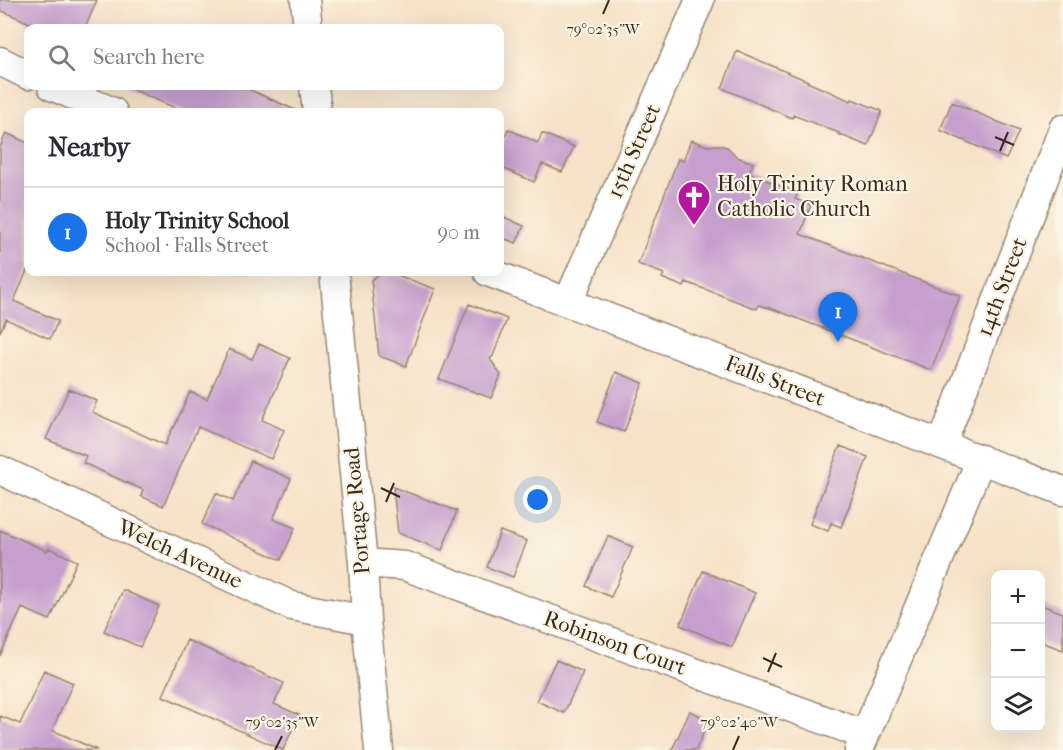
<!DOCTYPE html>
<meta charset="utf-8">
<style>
body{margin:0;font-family:"IM FELL French Canon",serif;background:#f7f7f7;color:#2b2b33}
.controls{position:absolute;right:18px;bottom:18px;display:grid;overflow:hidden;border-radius:12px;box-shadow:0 6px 24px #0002}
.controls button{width:54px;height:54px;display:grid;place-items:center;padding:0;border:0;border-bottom:2px solid #e1e1e2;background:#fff;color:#2b2b33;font:30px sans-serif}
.you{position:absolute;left:538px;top:500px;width:21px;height:21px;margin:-15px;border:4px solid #fff;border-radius:50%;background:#1a73e8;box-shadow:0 0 0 9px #1a73e833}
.badge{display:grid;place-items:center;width:39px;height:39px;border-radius:50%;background:#1a73e8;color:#fff;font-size:20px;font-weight:700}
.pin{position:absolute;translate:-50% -50px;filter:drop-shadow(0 2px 3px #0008)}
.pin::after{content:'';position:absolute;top:32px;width:21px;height:18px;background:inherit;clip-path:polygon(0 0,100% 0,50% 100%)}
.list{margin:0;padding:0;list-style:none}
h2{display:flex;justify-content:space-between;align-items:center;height:78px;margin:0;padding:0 24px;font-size:26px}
h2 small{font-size:20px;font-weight:400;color:#7c7c81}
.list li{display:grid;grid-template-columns:39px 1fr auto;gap:18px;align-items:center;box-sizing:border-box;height:90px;padding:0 24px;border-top:2px solid #e1e1e2}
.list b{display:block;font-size:22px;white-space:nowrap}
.list p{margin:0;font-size:20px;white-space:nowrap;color:#7c7c81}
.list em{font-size:20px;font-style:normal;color:#7c7c81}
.icon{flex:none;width:33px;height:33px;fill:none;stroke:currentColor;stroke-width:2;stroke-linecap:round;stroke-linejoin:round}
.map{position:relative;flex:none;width:1063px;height:750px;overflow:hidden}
.search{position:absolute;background:#fff;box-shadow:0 6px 24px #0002;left:24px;top:24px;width:480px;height:66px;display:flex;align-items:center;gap:15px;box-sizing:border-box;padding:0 21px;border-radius:12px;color:#7c7c81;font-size:22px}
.panel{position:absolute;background:#fff;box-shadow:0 6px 24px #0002;left:24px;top:108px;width:480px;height:168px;border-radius:12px}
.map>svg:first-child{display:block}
.building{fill:#c69fce}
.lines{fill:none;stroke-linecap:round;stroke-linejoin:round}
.minor-casing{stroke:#988673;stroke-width:31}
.minor{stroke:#fff;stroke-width:28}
.ticks{fill:none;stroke:#3b2a1e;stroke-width:2}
.labels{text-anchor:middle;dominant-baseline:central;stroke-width:4.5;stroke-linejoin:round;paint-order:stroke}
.street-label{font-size:22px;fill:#3b2a1e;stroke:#fcf5e5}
.poi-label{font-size:22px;fill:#3b2a1e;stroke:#fcf5e5;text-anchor:start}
.ticks-label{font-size:15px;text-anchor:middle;fill:#3b2a1e;stroke:#fcf5e5;stroke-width:4.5;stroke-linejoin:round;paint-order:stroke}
</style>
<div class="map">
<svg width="1063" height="750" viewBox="0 0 1063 750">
<rect width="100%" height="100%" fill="#fcf5e5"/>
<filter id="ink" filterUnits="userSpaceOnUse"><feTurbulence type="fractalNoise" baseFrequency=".0167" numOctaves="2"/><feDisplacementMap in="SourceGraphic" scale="12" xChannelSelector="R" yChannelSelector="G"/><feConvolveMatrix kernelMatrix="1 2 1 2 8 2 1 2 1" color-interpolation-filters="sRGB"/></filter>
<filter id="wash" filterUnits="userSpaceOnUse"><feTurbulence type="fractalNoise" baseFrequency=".008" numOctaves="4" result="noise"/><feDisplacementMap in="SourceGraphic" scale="24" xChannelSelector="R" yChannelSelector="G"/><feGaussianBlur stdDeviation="1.35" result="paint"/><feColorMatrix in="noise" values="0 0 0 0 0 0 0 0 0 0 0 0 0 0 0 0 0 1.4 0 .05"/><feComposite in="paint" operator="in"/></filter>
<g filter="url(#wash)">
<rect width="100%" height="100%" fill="#f6e2c8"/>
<g id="blocks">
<path class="building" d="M 0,0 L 97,0 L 85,28 L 41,28 L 0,10 Z
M 737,51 L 808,81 L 807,82 L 851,101 L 852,99 L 882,111 L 868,146 L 838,134 L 839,133 L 793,115 L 792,118 L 722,88 Z
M 124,86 L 241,86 L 300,112 L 185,112 Z
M 952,102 L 1019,131 L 1006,159 L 940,130 Z
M 508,129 L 538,143 L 542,133 L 574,147 L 562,172 L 542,164 L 534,182 L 500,167 L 500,150 Z
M 6,133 L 28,143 L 28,268 L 14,301 L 58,321 L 50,339 L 6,319 L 0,332 L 0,148 Z
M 691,140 L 707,146 L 718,145 L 727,147 L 737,157 L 753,163 L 749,173 L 798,193 L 795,199 L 811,205 L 800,234 L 960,296 L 931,370 L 773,309 L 759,305 L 757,309 L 686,282 L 684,287 L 662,278 L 664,274 L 638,264 L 678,159 L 683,161 Z
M 504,217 L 524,226 L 516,243 L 500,237 L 500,228 Z
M 382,272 L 389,272 L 435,289 L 406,366 L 379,356 L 371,280 Z
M 469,304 L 507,319 L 493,356 L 490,359 L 501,375 L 491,398 L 439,379 Z
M 259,344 L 290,358 L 262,420 L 284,430 L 271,459 L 198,427 L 163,506 L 141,496 L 143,490 L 83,463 L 86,456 L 46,439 L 69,389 L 97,401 L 92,412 L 165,445 L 173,427 L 174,428 L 190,392 L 207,399 L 229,349 L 252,359 Z
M 616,372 L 643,383 L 624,432 L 597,422 Z
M 840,446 L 868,457 L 841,527 L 831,523 L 828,531 L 810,524 Z
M 251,461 L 291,479 L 273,519 L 295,528 L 281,560 L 202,524 L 216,493 L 233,501 Z
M 393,487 L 457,511 L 442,550 L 398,533 Z
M 0,530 L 47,551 L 49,548 L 77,561 L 50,620 L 22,608 L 0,656 Z
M 500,531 L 527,541 L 513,577 L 487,567 Z
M 608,536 L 633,547 L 611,597 L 586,586 Z
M 703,571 L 755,593 L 732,647 L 680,625 Z
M 123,590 L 159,606 L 140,647 L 104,631 Z
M 1041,605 L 1063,613 L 1063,650 L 1041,642 Z
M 187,640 L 284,683 L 274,704 L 299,715 L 283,750 L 163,696 Z
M 556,660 L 583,672 L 564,713 L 537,701 Z
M 44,670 L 73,683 L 52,730 L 97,750 L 0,750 L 0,716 L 20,724 Z
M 690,711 L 709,720 L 696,750 L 672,750 Z"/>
</g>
</g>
<g filter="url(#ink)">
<use href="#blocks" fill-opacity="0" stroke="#988673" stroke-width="1.5"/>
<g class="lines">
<defs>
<path id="minor" d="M 305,0 L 308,28
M 0,61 L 28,75
M 52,86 L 113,112
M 314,86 L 317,112
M 334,272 L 363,563 L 366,620 L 379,750
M 488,272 L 1063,491
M 568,302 L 700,0
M 942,444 L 1063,129
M 0,470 L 292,606 L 366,620
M 363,563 L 405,566 L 865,735
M 859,750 L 981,459"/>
</defs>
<use href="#minor" class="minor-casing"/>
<use href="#minor" class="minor"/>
</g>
</g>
<path class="ticks" d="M 603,14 L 609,0M 995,137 L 1014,145M 1000,151 L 1008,132M 381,488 L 400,497M 386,502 L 394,483M 763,658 L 782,667M 768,672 L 776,653M 275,750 L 282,736M 733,750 L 739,736"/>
<defs>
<symbol id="church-pin" viewBox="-11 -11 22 30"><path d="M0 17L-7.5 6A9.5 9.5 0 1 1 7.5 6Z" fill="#b5179e" stroke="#fcf5e5"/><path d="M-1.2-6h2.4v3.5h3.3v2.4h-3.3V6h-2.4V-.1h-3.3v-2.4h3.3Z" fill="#fff"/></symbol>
</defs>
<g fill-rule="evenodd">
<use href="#church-pin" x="675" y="178" width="38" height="52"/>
</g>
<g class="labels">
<g class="street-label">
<text transform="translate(634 151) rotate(-66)">15th Street</text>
<text transform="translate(1002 287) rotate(-69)">14th Street</text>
<text transform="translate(775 381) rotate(21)">Falls Street</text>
<text transform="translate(357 511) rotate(-95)">Portage Road</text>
<text transform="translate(180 554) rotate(25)">Welch Avenue</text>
<text transform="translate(615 643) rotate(20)">Robinson Court</text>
</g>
<g class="poi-label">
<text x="717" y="184">Holy Trinity Roman<tspan x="717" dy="25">Catholic Church</tspan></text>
</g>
</g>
<g class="ticks-label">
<text x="603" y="34">79°02'35"W</text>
<text x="282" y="727">79°02'35"W</text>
<text x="739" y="727">79°02'40"W</text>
</g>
</svg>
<div class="controls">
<button>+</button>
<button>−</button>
<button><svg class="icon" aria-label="layers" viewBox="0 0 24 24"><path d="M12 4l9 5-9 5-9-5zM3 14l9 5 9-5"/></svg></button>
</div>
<div class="you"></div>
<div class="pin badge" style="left:838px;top:342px">1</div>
<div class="search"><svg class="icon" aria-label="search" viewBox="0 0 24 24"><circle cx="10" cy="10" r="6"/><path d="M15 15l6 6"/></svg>Search here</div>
<section class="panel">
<h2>Nearby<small></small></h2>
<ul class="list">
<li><span class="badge">1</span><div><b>Holy Trinity School</b><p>School · Falls Street</p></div><em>90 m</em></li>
</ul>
</section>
</div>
